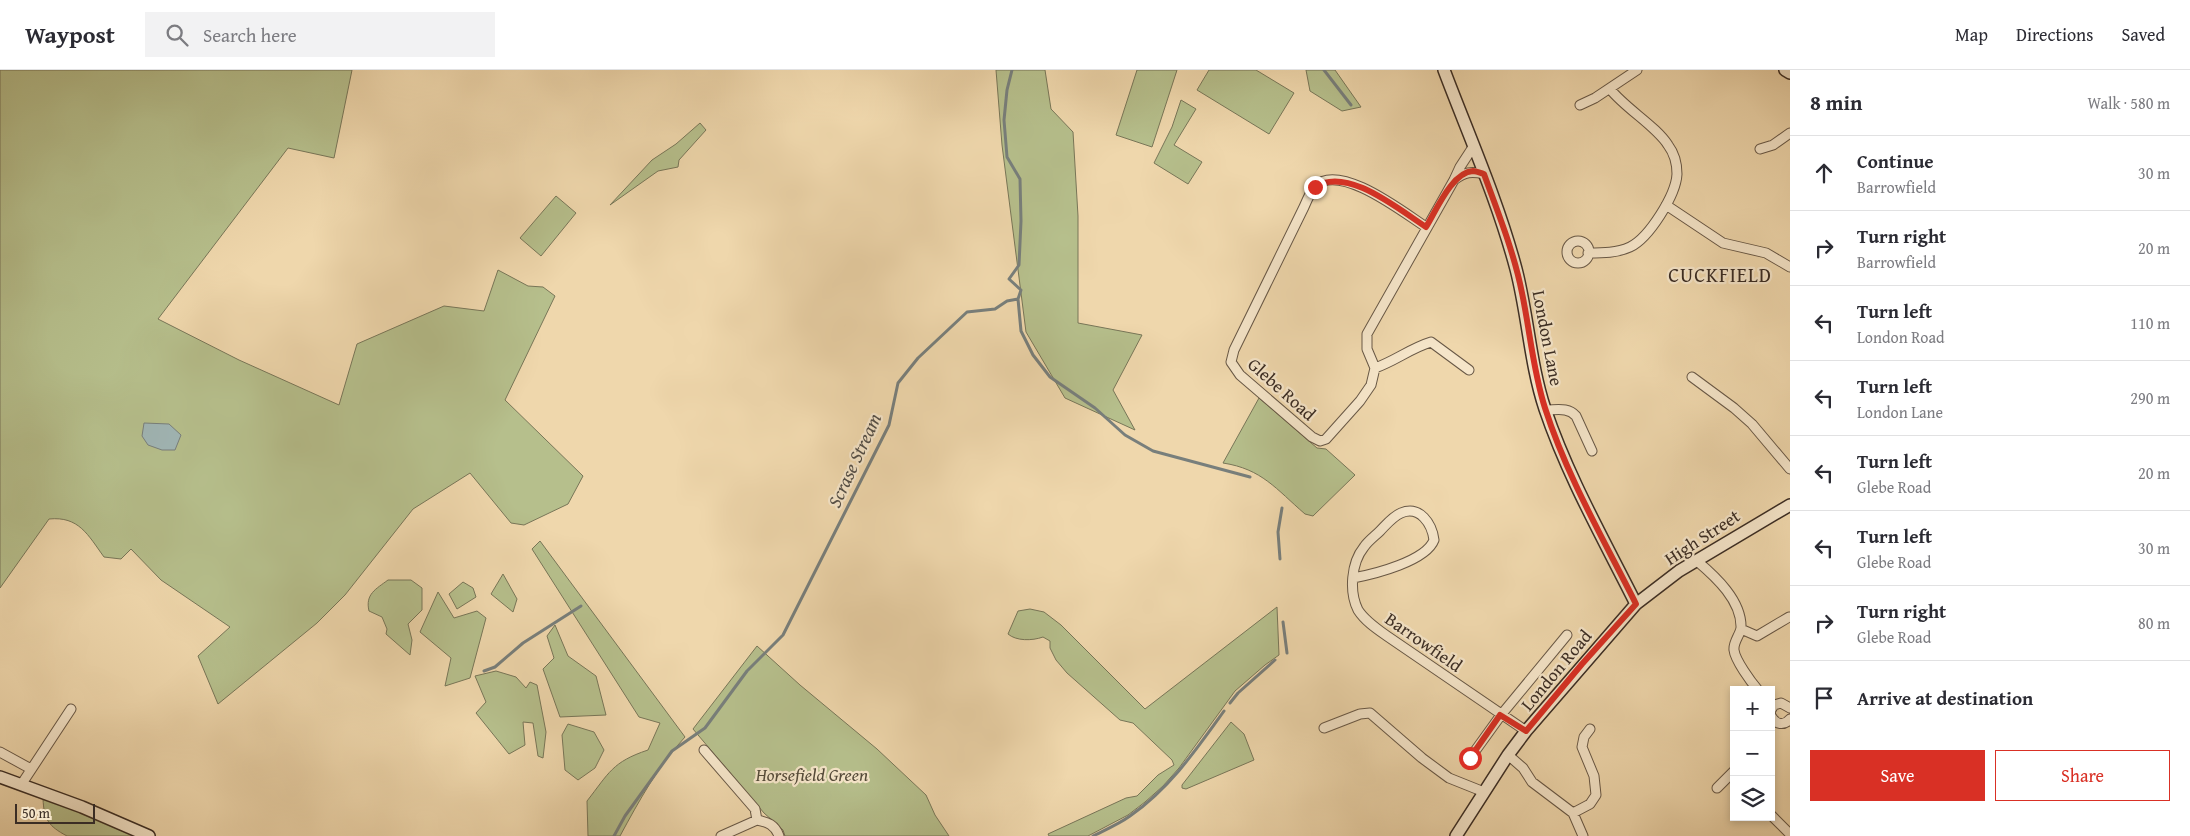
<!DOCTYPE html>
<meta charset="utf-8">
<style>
body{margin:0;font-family:"Gentium Book Plus",serif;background:#f2f2f3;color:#2b2b33}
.controls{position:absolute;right:15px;bottom:15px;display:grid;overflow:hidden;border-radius:0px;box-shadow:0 2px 8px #0003}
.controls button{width:45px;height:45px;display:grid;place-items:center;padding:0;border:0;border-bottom:1px solid #e1e1e2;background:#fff;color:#2b2b33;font:25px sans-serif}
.scale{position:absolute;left:15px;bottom:12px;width:80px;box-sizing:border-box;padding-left:5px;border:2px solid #3b2d24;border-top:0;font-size:14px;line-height:18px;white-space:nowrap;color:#3b2d24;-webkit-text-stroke:4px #f5e5c9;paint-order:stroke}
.stop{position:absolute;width:15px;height:15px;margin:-11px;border:4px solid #d93025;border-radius:50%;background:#fff}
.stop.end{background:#d93025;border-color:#fff;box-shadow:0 1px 5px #0008}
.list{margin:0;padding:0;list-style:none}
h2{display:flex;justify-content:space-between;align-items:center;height:65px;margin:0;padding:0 20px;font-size:21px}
h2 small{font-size:16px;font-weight:400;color:#7c7c81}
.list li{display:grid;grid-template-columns:32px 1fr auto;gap:15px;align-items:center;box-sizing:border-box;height:75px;padding:0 20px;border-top:1px solid #e1e1e2}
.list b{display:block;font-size:19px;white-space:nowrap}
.list p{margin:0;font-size:16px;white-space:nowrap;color:#7c7c81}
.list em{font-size:16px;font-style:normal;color:#7c7c81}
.actions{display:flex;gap:10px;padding:15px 20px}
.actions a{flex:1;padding:11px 0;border:1px solid #d93025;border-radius:0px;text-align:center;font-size:18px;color:#d93025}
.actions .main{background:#d93025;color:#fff}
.icon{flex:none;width:28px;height:28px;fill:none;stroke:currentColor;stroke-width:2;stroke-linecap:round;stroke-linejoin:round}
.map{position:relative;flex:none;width:1790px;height:766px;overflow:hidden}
header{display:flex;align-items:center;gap:30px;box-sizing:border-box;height:70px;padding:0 25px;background:#fff;border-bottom:1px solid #e1e1e2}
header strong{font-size:24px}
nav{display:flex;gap:28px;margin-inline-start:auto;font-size:18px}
.search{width:350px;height:45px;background:#f2f2f3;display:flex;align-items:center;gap:12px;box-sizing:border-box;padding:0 18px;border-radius:0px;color:#7c7c81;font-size:19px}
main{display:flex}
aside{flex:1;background:#fff}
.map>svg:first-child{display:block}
.green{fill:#b6bf8c;stroke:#787658}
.water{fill:#a0b6b6;stroke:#787f7c}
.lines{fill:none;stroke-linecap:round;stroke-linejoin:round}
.stream{stroke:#787f7c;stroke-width:3}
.street-casing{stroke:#685846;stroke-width:11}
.secondary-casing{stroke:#3b2d24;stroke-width:14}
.street{stroke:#f5e5c9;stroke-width:9}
.secondary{stroke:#f5e5c9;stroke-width:11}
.route{stroke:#d93025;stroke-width:6}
.labels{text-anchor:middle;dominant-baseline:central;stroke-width:4.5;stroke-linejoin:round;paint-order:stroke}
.street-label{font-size:18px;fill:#3b2d24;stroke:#f5e5c9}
.park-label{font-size:18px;font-style:italic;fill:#544a39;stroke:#f5e5c9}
.water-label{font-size:19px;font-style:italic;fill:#544f48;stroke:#f5e5c9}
.quarter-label{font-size:20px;letter-spacing:1px;fill:#3b2d24;stroke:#f5e5c9}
</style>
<header>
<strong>Waypost</strong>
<div class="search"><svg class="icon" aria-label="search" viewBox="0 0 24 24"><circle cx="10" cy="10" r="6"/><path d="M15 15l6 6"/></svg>Search here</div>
<nav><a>Map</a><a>Directions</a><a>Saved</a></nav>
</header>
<main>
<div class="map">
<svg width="1790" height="766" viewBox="0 0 1790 766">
<rect width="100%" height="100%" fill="#efd7ac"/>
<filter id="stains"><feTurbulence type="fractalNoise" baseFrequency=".004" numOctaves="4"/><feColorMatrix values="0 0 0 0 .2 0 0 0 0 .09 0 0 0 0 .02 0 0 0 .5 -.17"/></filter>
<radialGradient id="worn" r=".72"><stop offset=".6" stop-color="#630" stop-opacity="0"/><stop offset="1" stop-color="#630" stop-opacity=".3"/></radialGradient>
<path class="green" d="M 0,0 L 352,0 L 334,88 L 288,78 L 158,249 L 239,290 L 339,335 L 357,274 L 444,236 L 484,241 L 498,200 L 528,216 L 543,217 L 555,226 L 505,330 L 583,406 L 568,434 L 524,455 L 511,453 L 470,403 L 413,439 L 345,525 L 317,553 L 218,634 L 198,586 L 230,557 L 161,510 L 131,479 L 121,489 L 104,487 C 88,465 79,446 49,449 L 0,518 Z
M 996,0 L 1045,0 L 1051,39 L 1073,62 L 1078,146 L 1078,253 L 1142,265 L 1113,320 L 1135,360 L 1065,328 L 1026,262 L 1002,75 Z
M 1137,0 L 1177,0 L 1152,77 L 1116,65 Z
M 1209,0 L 1256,0 L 1294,23 L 1269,64 L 1197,20 Z
M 1306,0 L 1335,0 L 1361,37 L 1342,41 L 1310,21 Z
M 1181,30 L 1196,39 L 1174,75 L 1202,92 L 1188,114 L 1154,93 L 1172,57 Z
M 700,53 L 706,60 L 679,90 L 678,97 L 658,101 L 610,135 L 652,90 L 676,74 Z
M 556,126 L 576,143 L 541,186 L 520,168 Z
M 1259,328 L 1317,378 L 1326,379 L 1355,405 L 1313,446 L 1305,444 C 1276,419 1262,399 1223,393 Z
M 540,471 L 685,667 C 658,696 639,731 620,766 L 588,766 L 587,731 C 609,703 612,692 648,680 L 660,653 L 639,647 L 532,479 Z
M 503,504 L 517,529 L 513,542 L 491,524 Z
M 388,510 L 411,510 L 422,518 L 422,540 L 408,554 L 412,570 L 410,585 L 386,564 L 387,559 L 382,547 L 369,541 C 365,524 376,519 388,510 Z
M 463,512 L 473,518 L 476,527 L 457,539 L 449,524 Z
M 438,522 L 454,548 L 477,541 L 486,548 L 470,608 L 445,616 L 451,588 L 420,562 Z
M 1277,537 L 1279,585 L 1265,595 L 1235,621 L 1179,698 L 1163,716 L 1145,732 L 1128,745 L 1088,766 L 1049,766 L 1048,764 L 1126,728 L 1137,726 L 1158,705 L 1174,695 L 1172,690 L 1133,653 L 1120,650 L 1067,603 L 1056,590 L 1050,578 L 1050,571 L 1043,567 C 1032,571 1016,571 1008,564 L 1018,541 L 1030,539 L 1044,542 L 1061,555 L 1145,639 Z
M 555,555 L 568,586 L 596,606 L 606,645 L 560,647 L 543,599 L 554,588 L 547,566 Z
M 757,576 L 800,615 L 877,679 L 926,725 L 935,745 L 949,766 L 785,766 L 783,760 L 764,743 L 693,659 Z
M 496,601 L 516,607 L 526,618 L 530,612 L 537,615 L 546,662 L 543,688 L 538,686 L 533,653 L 523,652 L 525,675 L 509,684 L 476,643 L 486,632 L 475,606 Z
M 1231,652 L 1244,664 L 1254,690 L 1186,719 L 1182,718 L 1182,715 Z
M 568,654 L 594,662 L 604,680 L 595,698 L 578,710 L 565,700 L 562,665 Z
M 43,729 L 82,742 L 137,766 L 67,766 C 48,756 44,749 43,729 Z"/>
<path class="water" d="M 144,353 L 169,354 L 181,365 L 175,380 L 162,380 L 148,375 L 142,366 Z"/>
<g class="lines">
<path class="stream" d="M 1324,0 L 1351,35
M 1018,229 L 1021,261 L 1033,285 L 1050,307 L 1095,338 L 1125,365 L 1153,381 L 1250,407
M 1280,489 L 1278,462 L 1282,438
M 1283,552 L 1287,583
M 484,601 L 495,597 L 523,573 L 581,536
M 1230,633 L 1238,623 L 1275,590
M 614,766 L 625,746 L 672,681 L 705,658 L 747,601 L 783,565 L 889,355 L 898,313 L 918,288 L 967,242 L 995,239 L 1007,231 L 1018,229 L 1021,220 L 1009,209 L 1019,195 L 1021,151 L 1020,109 L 1007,87 L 1004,50 L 1007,20 L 1012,0
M 1093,766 C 1105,760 1119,754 1130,746 C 1170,718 1196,680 1224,641"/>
<defs>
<path id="street" d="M 1580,35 L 1595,28 L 1637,0
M 1760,79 L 1773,75 L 1790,63
M 1454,110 C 1465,102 1471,101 1484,104
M 1666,135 L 1723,173 L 1766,183 L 1790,197
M 1426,157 C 1404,143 1340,92 1315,116 C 1311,121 1307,130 1304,137 L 1234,280 L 1231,292 L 1240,305 L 1312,367 L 1320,371 L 1326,369 L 1360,331 L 1371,315 L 1375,298 L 1367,279 L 1367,264 L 1454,110 L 1460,97 L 1473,77
M1567 182a11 11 0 1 1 22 0a11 11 0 1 1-22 0Z
M 1588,183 C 1603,183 1617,183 1630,177 C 1649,168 1676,125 1677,104 C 1677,94 1674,83 1668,75 C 1656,56 1626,39 1610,19
M 1375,298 C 1395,291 1411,278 1431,272 L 1469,300
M 1692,307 L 1734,338 L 1752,354 L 1790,399
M 1546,340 C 1557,340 1568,337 1576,346 L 1592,381
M 1697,491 C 1716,507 1742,531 1741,558 C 1740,565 1733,572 1734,580 C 1735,590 1751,612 1758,620
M 1353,508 C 1375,504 1426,491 1434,470 C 1432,454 1420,435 1401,443 C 1392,447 1386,455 1380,461 C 1375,466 1368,471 1364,477 C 1351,493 1349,522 1358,540 C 1365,551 1377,559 1387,566 L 1526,661
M 1741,559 L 1757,566 L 1789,547
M 1771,640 L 1774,635 L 1781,633 L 1790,638
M 1771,646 C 1776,655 1784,656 1790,649
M 1324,658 L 1360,644 L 1370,643 L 1422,688 L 1449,708 L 1484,722
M 704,680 L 755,739 L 757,750 C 768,752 775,755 779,766
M 0,682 L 31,699
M 1508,685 L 1523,698 L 1532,712 L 1573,743 L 1583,766
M 1470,688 L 1501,645 L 1567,565
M 21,715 L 71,639
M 1717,718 L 1734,701
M 1573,743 L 1590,734 L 1596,725 L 1594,706 L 1582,677 L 1584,667 L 1590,659
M 1771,745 L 1790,764
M 721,766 L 757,750"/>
<path id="secondary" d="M 1444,0 C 1469,66 1498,131 1516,199 C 1528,245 1530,294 1545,339 C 1568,407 1604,470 1636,534
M 1785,0 L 1790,3
M 0,707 L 82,737 L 149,766
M 1456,766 L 1508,685 L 1526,661 L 1636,534 L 1679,501 L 1790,435"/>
</defs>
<use href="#street" class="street-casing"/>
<use href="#secondary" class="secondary-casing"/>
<use href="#street" class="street"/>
<use href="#secondary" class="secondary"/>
</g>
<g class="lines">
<path class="route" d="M 1315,117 C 1347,96 1398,139 1426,157 C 1436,141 1452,102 1473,101 C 1476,101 1481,103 1484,104 C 1498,143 1514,182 1522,223 C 1530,261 1533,301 1545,338 C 1567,407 1604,470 1636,534 L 1582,594 L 1526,661 L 1500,645 L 1470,688"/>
</g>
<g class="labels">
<g class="street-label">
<text transform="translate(1548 268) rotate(79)">London Lane</text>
<text transform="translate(1282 319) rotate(42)">Glebe Road</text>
<text transform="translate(1702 467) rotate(-33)">High Street</text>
<text transform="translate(1424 572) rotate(35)">Barrowfield</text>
<text transform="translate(1556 600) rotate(-50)">London Road</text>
</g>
<g class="park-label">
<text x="812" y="704">Horsefield Green</text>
</g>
<g class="water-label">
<text transform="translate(854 390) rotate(-65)">Scrase Stream</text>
</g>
<g class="quarter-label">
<text x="1720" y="204">CUCKFIELD</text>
</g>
</g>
<rect width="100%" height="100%" filter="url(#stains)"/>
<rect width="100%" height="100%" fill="url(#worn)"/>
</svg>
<div class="controls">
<button>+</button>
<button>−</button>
<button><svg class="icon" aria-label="layers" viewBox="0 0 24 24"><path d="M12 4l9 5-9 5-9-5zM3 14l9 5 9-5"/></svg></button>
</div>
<div class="scale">50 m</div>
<div class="stop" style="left:1470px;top:688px"></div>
<div class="stop end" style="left:1315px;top:117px"></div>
</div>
<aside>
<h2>8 min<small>Walk · 580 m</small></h2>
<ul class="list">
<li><svg class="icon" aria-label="ahead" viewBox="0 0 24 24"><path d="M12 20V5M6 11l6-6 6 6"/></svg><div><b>Continue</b><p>Barrowfield</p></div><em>30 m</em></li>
<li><svg class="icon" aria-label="right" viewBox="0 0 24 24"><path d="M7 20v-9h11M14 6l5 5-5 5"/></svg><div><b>Turn right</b><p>Barrowfield</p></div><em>20 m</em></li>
<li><svg class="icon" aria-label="left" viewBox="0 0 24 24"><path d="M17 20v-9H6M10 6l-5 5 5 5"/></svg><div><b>Turn left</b><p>London Road</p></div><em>110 m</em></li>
<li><svg class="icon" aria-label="left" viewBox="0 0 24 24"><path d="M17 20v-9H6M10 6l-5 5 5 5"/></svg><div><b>Turn left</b><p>London Lane</p></div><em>290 m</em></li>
<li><svg class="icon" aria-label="left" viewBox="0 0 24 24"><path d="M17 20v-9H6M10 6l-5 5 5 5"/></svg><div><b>Turn left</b><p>Glebe Road</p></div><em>20 m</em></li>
<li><svg class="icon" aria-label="left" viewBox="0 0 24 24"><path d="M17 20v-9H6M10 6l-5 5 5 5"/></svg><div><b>Turn left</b><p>Glebe Road</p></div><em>30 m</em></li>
<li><svg class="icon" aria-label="right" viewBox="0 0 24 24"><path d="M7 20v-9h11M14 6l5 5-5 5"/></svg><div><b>Turn right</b><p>Glebe Road</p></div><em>80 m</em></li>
<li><svg class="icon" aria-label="arrive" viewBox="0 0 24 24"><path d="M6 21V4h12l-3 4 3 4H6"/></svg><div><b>Arrive at destination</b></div></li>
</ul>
<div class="actions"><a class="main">Save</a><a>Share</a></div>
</aside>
</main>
